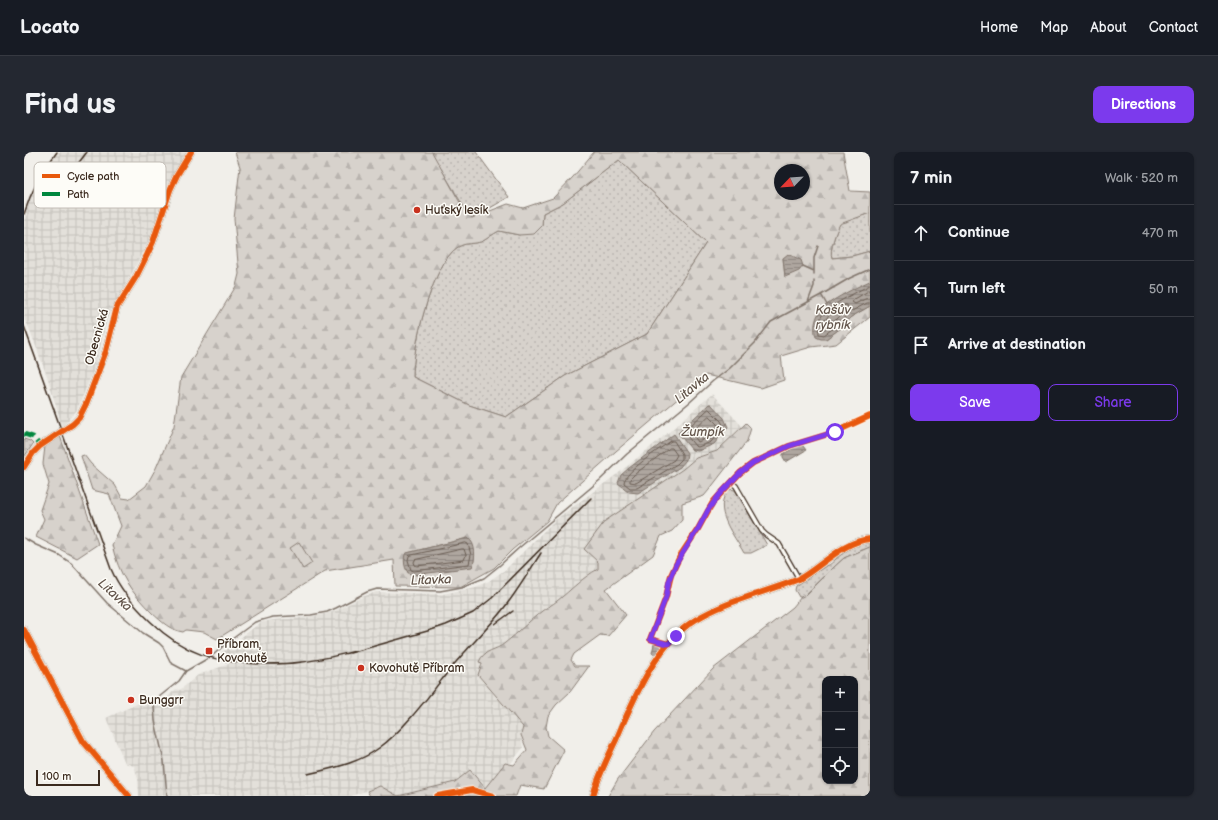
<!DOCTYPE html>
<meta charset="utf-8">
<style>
body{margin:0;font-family:"Balsamiq Sans",sans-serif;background:#242831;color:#f1f3f6}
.controls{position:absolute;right:12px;bottom:12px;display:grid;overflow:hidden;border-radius:8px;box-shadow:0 1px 3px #0004}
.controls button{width:36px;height:36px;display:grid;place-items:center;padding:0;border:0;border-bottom:1px solid #363941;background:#171b24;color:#f1f3f6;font:20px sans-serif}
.compass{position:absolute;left:750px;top:12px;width:36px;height:36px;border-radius:50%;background:#171b24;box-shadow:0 1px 3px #0004;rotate:245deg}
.scale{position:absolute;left:12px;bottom:10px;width:64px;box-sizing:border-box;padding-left:4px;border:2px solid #3b2a1e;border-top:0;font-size:11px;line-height:14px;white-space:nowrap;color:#3b2a1e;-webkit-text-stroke:3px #fdfcf7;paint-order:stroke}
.stop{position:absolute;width:12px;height:12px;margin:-9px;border:3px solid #7c3aed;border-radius:50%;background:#fff}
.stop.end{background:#7c3aed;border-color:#fff;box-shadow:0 1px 4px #0008}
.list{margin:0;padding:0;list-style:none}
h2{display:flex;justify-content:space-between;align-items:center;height:52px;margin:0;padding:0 16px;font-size:17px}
h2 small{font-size:13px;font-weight:400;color:#9ea1a6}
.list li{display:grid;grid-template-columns:26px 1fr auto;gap:12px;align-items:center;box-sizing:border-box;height:56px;padding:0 16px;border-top:1px solid #363941}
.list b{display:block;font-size:15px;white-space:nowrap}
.list em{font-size:13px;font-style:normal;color:#9ea1a6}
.actions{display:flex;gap:8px;padding:12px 16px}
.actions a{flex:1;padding:9px 0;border:1px solid #7c3aed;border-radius:8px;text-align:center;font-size:14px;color:#7c3aed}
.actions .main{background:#7c3aed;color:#fff}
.icon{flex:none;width:22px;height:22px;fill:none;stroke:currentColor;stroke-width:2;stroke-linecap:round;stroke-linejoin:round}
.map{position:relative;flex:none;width:846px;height:644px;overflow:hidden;border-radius:8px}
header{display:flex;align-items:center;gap:24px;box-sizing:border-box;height:56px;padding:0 20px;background:#171b24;border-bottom:1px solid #363941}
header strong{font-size:19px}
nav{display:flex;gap:22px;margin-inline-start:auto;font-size:14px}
.intro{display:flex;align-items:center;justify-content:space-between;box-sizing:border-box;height:96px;padding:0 24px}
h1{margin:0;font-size:28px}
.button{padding:10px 18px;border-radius:8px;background:#7c3aed;color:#fff;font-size:14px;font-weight:700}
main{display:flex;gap:24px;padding:0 24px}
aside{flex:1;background:#171b24;border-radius:8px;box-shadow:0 1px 3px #0004}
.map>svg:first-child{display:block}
.industrial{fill:url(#industrial-grid)}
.green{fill:url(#green-dots);stroke:#897e75}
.forest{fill:url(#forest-firs);stroke:#897e75;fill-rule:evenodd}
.pitch{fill:#d7d2cc;stroke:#897e75}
.water{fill:url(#water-rules);stroke:#80746b}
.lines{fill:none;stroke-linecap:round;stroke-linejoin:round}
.shore{stroke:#695c52;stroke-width:1}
.stream{stroke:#80746b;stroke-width:1.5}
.street-casing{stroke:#3b2a1e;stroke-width:6}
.secondary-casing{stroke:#3b2a1e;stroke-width:8}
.street{stroke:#fdfcf7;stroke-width:3.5}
.secondary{stroke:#fdfcf7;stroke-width:5}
.rail{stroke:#3b2a1e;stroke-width:1.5}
.quiet{stroke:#00873e;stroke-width:5;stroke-dasharray:10 5;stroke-linecap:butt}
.cycleway-casing{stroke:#fdfcf7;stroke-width:8}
.cycleway{stroke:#e8590c;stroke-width:6}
.route{stroke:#7c3aed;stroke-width:5}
.poi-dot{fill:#c8321e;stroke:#fdfcf7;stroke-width:1.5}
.labels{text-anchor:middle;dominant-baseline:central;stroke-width:3;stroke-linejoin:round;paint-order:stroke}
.poi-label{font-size:12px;fill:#3b2a1e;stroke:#fdfcf7;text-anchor:start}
.street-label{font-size:12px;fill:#3b2a1e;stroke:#fdfcf7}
.water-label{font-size:13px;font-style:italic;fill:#63554b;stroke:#fdfcf7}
.key{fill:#fdfcf7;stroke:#c3bdb6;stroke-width:1}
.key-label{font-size:11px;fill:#3b2a1e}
</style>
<header>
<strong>Locato</strong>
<nav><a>Home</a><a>Map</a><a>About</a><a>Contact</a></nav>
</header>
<div class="intro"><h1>Find us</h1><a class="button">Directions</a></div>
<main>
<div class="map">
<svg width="846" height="644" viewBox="0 0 846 644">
<defs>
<pattern id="industrial-grid" width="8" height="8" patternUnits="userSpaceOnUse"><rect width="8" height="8" fill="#e3e0da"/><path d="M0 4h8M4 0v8" fill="none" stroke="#c4c0bb"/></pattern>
<pattern id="green-dots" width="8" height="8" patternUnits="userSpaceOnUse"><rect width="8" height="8" fill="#d7d2cc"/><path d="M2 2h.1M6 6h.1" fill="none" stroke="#b9b4af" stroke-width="1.8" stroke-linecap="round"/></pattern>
<pattern id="forest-firs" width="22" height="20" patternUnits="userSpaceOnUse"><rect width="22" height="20" fill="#d7d2cc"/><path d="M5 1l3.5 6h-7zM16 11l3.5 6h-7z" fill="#b9b4af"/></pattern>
<pattern id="water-rules" width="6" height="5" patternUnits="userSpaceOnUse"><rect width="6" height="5" fill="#aea69f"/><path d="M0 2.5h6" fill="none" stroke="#8f8781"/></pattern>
</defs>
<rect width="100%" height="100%" fill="#f1efea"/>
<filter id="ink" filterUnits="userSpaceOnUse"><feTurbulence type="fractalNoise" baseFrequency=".025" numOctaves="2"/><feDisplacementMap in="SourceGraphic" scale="8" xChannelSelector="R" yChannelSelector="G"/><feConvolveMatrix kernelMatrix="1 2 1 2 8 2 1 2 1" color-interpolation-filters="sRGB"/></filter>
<g filter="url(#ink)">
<path class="industrial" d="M 34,0 L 163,0 L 139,42 L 128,82 L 109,119 L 84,164 L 72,212 L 53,258 L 38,275 L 24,227 L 4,173 L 1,169 L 0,165 L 0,68 L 1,63 L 7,46 L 24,12 Z
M 688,242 L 718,274 L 693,299 L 672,306 L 659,317 L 574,410 L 574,417 L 565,422 L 533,449 L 518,459 L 496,480 L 487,485 L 482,491 L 462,501 L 454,524 L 499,575 L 497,583 L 499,596 L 487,611 L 481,611 L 461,636 L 446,618 L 431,630 L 374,644 L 356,634 L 327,644 L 115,644 L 114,627 L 110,614 L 101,611 L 82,566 L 126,546 L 139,549 L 152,537 L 156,538 L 174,523 L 205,512 L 197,501 L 237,470 L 250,468 L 285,465 L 309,460 L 338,445 L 352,440 L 419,442 L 452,435 L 465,429 L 482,417 L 531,368 L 596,320 L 645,280 Z"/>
<path class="green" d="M 407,0 L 452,0 L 485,45 L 447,67 Z
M 595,8 L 682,91 L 623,182 L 541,224 L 482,265 L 445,253 L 389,225 C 389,193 406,123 428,100 C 440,88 447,94 459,89 C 464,86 469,82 475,79 L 495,83 L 518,74 L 519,61 L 539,51 Z
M 846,61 L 846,99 L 828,104 L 808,106 C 805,98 812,80 816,71 Z
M 0,287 L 6,289 L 9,292 L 0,305 Z
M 705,337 L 711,338 L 743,393 L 727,401 L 720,401 C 710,383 687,357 705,337 Z
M 846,390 L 846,395 L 820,406 L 809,416 L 779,445 L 775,445 L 771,438 L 772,434 L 802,414 C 807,413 808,410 812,407 C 821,399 833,391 846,390 Z"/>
<path class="forest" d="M 211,0 L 408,0 L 439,56 L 448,66 L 484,52 L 499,56 L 529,46 L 549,25 L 570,0 L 819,0 L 826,39 L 846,40 L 846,61 L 816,72 C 812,79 805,98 808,106 L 828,104 L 846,99 L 846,129 L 803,153 L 802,187 L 818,175 L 827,165 L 846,154 L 846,165 L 812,192 L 787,195 L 757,204 L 760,228 L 737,236 L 682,223 L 592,299 L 533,351 L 523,369 L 488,398 L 470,416 L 436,435 L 371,434 L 370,408 L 301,419 L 193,487 L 180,480 L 162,478 L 159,480 C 146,478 138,470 128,461 C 107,440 95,423 88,393 L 97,374 L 85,342 L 68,338 L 57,304 L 60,303 L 67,312 L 91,333 L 98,346 L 105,347 L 122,334 L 132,316 L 150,274 L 157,225 L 212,134 L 215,122 L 210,67 L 216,15 ZM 595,8 L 682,91 L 623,182 L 541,224 L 482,265 L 445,253 L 389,225 C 389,193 406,123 428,100 C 440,88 447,94 459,89 C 464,86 469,82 475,79 L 495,83 L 510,82 L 518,74 L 519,61 L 539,51 ZM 756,18 L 780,18 L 780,42 L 756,42 ZM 768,104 L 771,106 L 761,125 L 759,106 ZM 444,386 C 451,393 451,404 449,414 L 384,421 C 381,414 379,407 383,401 Z
M 722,271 L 727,276 L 723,289 L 685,338 L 680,344 L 658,351 L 658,368 L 648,379 L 637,384 L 629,403 L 582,437 L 602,463 L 584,484 L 576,483 L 550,502 L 547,508 L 551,514 L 565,514 L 546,540 L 532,553 L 524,564 L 522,575 L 524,584 L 540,598 L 520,637 L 496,633 L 492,644 L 346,644 L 343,639 L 356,634 L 374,644 L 431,630 L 446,618 L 461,636 L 481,611 L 490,613 L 503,598 L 497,583 L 499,575 L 454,523 L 458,511 L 455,510 C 460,497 472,499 481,491 C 494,481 505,469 518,459 C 523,455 528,453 533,449 C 547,438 559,425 574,417 L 574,410 L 560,397 L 581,369 L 659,317 L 672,306 L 693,299 Z
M 36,284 L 74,392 L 53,406 L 12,385 L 20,367 L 16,358 L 25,332 L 19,312 L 21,294 Z
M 846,395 L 846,644 L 584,644 L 594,627 L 630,580 L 689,517 L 769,455 L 777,445 L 782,443 L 809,416 L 820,406 ZM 801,527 L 831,527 L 831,629 L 801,629 Z"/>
<path class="pitch" d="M 275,390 L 288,411 L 279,417 L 266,396 Z"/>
<path class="water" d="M 764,102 L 777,108 L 779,114 L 775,119 L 761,125 L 759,106 Z
M 846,129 L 846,154 L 827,165 L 818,175 L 802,187 L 797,187 L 792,185 C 789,177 791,165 797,158 C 803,150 836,133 846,129 Z
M 685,252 L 687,252 L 700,266 L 704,275 L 690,292 L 674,299 L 668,298 L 654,281 Z
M 650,282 L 663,301 L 662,308 L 656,315 L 614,341 L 605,340 L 594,331 L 597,323 L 605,316 Z
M 776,293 L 779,294 L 782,298 L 762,310 L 759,305 L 759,302 Z
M 444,386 C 452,391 452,407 448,415 L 390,423 C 381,423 379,410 381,402 L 383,401 Z
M 630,492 L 638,492 L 639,493 L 632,504 L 628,501 Z"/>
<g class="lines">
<path class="shore" d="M 846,133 C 838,137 805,154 800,161 C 795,166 794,175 795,182 L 800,183 L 815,172 L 824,161 L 843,151 L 846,151
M 846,138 L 829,148 L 828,150 L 831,152 L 841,147 L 846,146
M 821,153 L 823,153 L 824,156 L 812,168 L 803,174 L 801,174 C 800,162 812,158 821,153 Z
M 685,257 L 697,269 L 700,275 L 687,290 L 674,295 L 671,294 L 660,280 Z
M 685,264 L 693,272 L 694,275 L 683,286 L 674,290 L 668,281 Z
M 647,289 L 650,289 L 658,302 L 658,307 L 653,312 L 613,336 L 606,336 L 600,331 C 600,320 637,296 647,289 Z
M 646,296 L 648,296 L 653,303 L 650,308 L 612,331 L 606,330 L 606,327 L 611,322 Z
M 442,391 L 444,392 L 447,403 L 445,412 L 390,419 L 387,418 L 384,408 L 385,404 Z
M 438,397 L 440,397 L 442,403 L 440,408 L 393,414 L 391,413 L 390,410 L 391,408 Z"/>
<path class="stream" d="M 779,114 L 790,119
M 790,122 L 790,106 L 794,94
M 798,144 L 803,153
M 784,150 L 790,134 L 790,129
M 0,386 L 12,393 L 35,403 L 47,411 L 83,451 L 119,481 L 135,491 L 139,495 L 147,511 L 162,519 L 188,504 L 204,490 L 231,470 L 249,465 L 287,463 L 303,460 L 312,456 L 343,440 L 353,437 L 416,439 L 438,435 L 460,426 L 475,414 L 496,395 L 576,328 L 603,302 L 666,250 L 689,229 L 706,216 L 731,191 L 747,170 L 797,143 L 826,126 L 846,117
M 143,644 L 140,609 L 131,569 L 130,555 L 132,549 L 135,545 L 155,529 L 162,519"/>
<defs>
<path id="street" d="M 708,331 L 712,334 L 738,379 L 742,383 L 755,392 L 775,427
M 644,492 L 626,487 L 642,445 L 647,423 L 656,404 L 674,377 L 689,350 L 716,321 L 729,311 L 765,294 L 811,280 L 846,264
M 413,644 L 448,638 L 469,644"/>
<path id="secondary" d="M 0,315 L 9,301 L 16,294 L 49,272 L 55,266 L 62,252 L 82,199 L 93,155 L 112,125 L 123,103 L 129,90 L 146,38 L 153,23 L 167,0
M 0,478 L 59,589 L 105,644
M 569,644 C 574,624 583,607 592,588 C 609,548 632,492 671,468 C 702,449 740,441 775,427 C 797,415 819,389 846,387"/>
</defs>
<use href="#street" class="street-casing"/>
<use href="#secondary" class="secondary-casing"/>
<use href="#street" class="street"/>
<use href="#secondary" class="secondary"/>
<path class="rail" d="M 39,31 L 63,0
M 0,62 C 7,39 18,19 33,0
M 0,174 L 87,417 C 96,438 110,454 127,470 C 160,502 192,511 238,512 C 251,512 265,512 278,510 C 296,508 314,503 332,499
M 471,472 L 489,459
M 326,501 L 407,478 L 422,473 L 449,461 L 468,446 L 567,346
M 284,622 C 309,616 335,611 355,596 C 380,578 407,541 427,516 C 445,494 466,475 483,452 C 495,436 506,418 517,401"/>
<path class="quiet" d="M 0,282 L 9,285 L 16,294"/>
<defs>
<path id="cycleway" d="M 0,315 L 9,301 L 16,294 L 49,272 L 55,266 L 62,252 L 82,199 L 93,155 L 112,125 L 123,103 L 129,90 L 146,38 L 153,23 L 167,0
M 0,478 L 59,589 L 105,644
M 644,492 L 626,487 L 642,445 L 647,423 L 656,404 L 674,377 L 689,350 L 716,321 L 729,311 L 765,294 L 811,280 L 846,264
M 413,644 L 448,638 L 469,644
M 569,644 C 574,624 583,607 592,588 C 609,548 632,492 671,468 C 702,449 740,441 775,427 C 797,415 819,389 846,387"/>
</defs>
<use href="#cycleway" class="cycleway-casing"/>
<use href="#cycleway" class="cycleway"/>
</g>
</g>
<g class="lines" filter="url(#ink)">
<path class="route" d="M 652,484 L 644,492 L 626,487 L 642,445 L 645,429 L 652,412 L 674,377 L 684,358 L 695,343 L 716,321 L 729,311 L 765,294 L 811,280"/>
</g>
<g class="poi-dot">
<circle cx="393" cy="58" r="4"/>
<rect x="181" y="495" width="8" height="8" rx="2"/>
<circle cx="337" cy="516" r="4"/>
<circle cx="107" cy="548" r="4"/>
</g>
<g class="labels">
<g class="poi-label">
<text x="401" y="58">Huťský lesík</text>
<text x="193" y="492">Příbram,<tspan x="193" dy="14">Kovohutě</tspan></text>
<text x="345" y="516">Kovohutě Příbram</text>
<text x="115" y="548">Bunggrr</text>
</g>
<g class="street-label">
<text transform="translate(73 185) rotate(-74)">Obecnická</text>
</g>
<g class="water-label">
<text x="809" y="158">Kašův<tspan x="809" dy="15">rybník</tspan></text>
<text transform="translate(668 236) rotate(-40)">Litavka</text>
<text x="679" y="280">Žumpík</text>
<text transform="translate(407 428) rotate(-2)">Litavka</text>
<text transform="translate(91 443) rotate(43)">Litavka</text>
</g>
</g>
<rect x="10" y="10" width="132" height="46" rx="6" class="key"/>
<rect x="18" y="22" width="18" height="4" fill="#e8590c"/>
<rect x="18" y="40" width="18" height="4" fill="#00873e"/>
<g class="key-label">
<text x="43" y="28">Cycle path</text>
<text x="43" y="46">Path</text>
</g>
</svg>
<div class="controls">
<button>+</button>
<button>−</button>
<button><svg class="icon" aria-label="locate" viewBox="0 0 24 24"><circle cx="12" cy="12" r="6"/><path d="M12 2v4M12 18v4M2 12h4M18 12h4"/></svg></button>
</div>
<svg class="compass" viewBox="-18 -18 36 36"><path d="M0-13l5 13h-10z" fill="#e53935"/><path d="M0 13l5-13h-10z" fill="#9ea1a6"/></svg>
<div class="scale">100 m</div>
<div class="stop" style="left:811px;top:280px"></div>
<div class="stop end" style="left:652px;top:484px"></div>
</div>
<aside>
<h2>7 min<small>Walk · 520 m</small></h2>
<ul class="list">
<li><svg class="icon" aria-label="ahead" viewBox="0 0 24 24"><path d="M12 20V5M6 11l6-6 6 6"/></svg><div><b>Continue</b></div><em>470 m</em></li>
<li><svg class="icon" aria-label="left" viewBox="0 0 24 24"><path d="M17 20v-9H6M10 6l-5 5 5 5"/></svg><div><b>Turn left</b></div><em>50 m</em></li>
<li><svg class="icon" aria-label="arrive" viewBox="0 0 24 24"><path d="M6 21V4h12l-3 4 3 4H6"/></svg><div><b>Arrive at destination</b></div></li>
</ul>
<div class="actions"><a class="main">Save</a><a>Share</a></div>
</aside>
</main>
